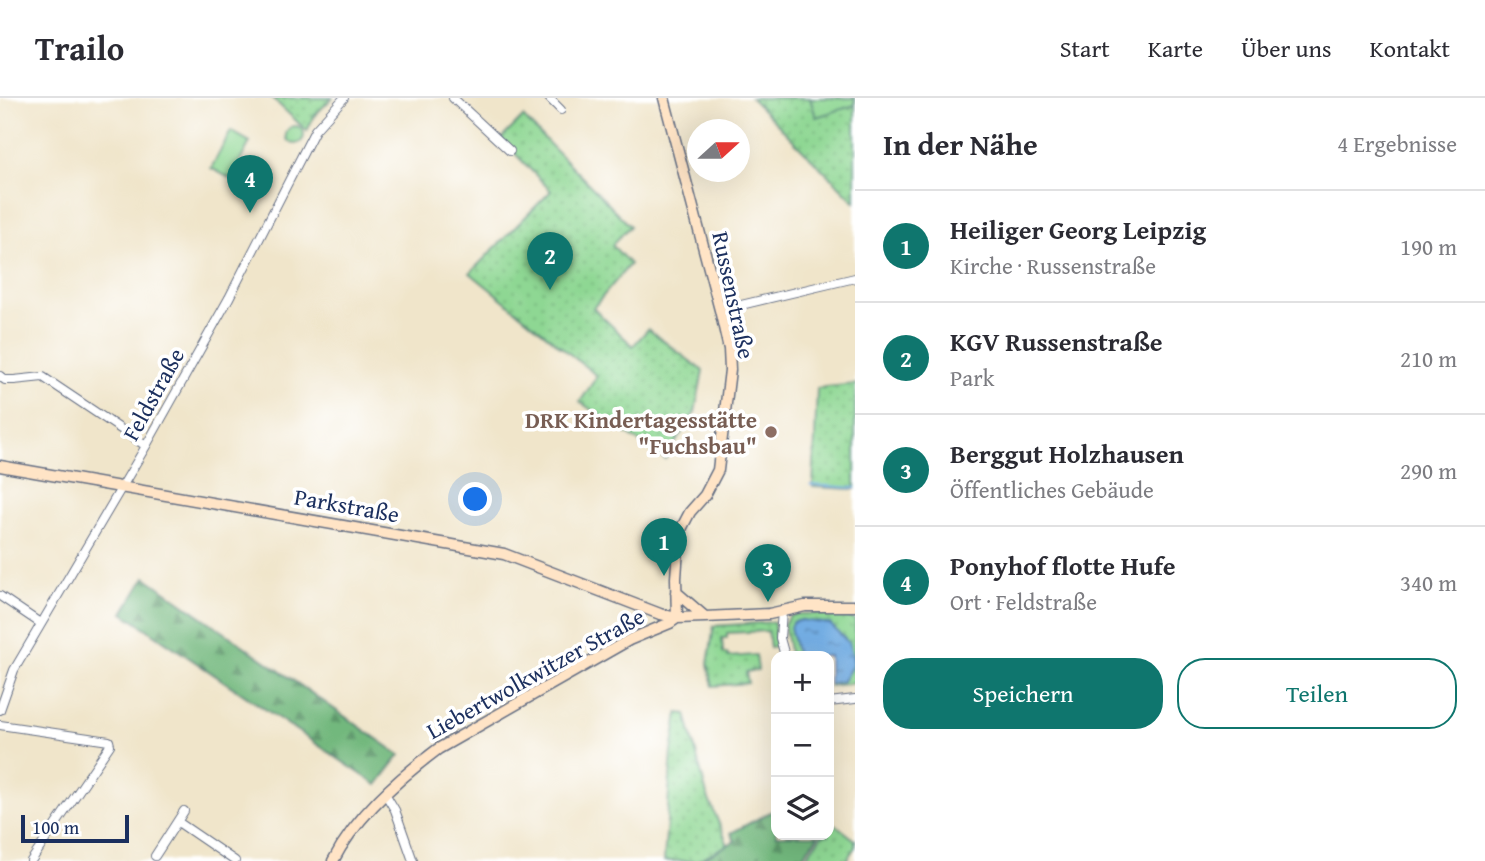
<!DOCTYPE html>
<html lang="de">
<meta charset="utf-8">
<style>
body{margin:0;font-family:"Gentium Book Plus",serif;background:#f7f7f7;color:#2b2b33}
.controls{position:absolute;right:21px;bottom:21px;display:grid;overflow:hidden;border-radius:14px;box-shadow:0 7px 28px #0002}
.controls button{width:63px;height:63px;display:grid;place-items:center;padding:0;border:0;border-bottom:2px solid #e1e1e2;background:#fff;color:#2b2b33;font:35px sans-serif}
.compass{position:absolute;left:687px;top:21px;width:63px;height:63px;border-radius:50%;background:#fff;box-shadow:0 7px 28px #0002;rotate:69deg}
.scale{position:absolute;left:21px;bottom:18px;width:108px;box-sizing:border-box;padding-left:7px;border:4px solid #1b2f5e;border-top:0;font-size:19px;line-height:24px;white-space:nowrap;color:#1b2f5e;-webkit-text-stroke:5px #fff;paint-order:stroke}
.you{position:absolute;left:476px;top:402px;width:24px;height:24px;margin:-18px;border:5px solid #fff;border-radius:50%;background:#1a73e8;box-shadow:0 0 0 10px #1a73e833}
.badge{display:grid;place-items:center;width:46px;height:46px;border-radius:50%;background:#0f766e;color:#fff;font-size:23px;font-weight:700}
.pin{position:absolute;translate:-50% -58px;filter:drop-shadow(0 2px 4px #0008)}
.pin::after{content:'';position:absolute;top:37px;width:24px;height:21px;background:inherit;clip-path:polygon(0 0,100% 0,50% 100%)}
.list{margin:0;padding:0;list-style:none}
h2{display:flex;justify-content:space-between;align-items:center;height:91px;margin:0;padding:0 28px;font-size:30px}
h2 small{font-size:23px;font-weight:400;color:#7c7c81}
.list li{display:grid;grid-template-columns:46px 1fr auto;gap:21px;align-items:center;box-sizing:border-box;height:112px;padding:0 28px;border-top:2px solid #e1e1e2}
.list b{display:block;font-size:26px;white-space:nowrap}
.list p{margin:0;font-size:23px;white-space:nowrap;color:#7c7c81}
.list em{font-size:23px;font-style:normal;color:#7c7c81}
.actions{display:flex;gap:14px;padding:21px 28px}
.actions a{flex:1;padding:16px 0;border:2px solid #0f766e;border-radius:28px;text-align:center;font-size:24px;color:#0f766e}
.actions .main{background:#0f766e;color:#fff}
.icon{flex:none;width:38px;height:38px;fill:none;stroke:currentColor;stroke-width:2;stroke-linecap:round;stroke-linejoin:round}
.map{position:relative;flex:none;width:855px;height:763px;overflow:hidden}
header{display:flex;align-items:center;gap:42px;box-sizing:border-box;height:98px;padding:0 35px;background:#fff;border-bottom:2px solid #e1e1e2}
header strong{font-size:33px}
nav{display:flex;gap:38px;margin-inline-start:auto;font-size:24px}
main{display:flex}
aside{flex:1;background:#fff}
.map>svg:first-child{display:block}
.green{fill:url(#green-dots);stroke:#548378;stroke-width:2}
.forest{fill:url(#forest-firs);stroke:#46746e;stroke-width:2}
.pitch{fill:#8ed793;stroke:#548378;stroke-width:2}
.water{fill:url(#water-ripples);stroke:#476ea0;stroke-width:2}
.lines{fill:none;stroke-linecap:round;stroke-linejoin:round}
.stream{stroke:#73ade3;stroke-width:2}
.street-casing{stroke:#666f84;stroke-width:10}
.secondary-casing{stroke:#666f84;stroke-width:13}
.street{stroke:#fff;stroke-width:8}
.secondary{stroke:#ffe4c6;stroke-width:10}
.education-dot{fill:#8d6e63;stroke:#fff;stroke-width:2.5}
.labels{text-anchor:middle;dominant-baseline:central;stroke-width:7;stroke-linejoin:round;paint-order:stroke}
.street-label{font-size:23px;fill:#1b2f5e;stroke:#fff}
.education-label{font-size:23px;font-weight:bold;fill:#785e54;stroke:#fff;text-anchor:end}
</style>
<header>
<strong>Trailo</strong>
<nav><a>Start</a><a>Karte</a><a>Über uns</a><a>Kontakt</a></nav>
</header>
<main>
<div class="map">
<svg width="855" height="763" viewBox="0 0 855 763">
<defs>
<pattern id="green-dots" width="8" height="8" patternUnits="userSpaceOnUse" patternTransform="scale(1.75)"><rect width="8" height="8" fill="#8ed793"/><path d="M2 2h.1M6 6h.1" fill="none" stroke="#7ab981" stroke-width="1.8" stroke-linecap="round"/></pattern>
<pattern id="forest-firs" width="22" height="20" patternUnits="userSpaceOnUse" patternTransform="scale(1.75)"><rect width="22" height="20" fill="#72b87d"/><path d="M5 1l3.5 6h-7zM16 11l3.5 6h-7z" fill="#5d966a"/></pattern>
<pattern id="water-ripples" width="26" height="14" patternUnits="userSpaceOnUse" patternTransform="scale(1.75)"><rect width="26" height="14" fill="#73ade3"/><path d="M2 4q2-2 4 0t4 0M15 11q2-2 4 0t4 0" fill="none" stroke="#5e8dbb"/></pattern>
</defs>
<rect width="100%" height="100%" fill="#fff"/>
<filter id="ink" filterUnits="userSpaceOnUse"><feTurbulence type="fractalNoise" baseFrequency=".0143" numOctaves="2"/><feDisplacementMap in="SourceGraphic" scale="14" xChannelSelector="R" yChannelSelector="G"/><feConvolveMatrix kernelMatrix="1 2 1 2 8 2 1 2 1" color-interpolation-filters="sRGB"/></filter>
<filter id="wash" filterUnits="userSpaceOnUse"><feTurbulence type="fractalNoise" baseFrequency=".00686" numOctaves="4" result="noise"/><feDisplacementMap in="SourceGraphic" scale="28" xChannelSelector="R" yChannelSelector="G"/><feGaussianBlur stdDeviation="1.57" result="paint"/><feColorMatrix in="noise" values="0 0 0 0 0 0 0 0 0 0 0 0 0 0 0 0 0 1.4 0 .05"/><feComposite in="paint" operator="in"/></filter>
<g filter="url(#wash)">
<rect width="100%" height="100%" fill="#f0e5ca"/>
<path class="green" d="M 272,0 L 332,0 L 314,18 L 307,33 Z
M 751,0 L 810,0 L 816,18 L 855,7 L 855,104 Z
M 523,19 L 630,128 L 612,147 L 630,166 L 593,210 L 633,248 L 648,231 L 703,273 L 695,314 L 665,361 L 580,304 L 597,278 L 470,175 L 551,93 L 501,41 Z
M 855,286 L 855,391 L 813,389 L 817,290 Z
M 842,515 L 855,522 L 855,585 L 829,588 L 829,558 L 790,558 L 784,526 L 790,518 L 797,516 Z
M 774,524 L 776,549 L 770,550 L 768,533 L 727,535 L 727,540 L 722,540 L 723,555 L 727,555 L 728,559 L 756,557 L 758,572 L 746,574 L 748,585 L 713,588 L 708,566 L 714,528 Z
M 678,615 L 686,616 L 707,697 L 728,747 L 697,763 L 664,763 L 672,653 Z
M 831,723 L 855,742 L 855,749 L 846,763 L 803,763 L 822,737 L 829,737 L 829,727 Z"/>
<path class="forest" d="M 145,479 L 400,657 L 377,687 L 123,515 Z
M 776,711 L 776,737 L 819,737 L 799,763 L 697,763 L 735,743 L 731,735 Z"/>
<path class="pitch" d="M 810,0 L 855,0 L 855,7 L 816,19 Z
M286 37a9 9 0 1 1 18 0a9 9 0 1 1-18 0Z
M 231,33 L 250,44 L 231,81 L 211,70 Z"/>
<path class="water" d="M 802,522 L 830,526 L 848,544 L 853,558 L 852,568 L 843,583 L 829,586 L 829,558 L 797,558 L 790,529 L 793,524 Z"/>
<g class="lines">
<path class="stream" d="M 811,387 L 855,390"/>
</g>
</g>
<g filter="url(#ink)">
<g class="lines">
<defs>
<path id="street" d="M 453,0 L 510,53
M 549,0 L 561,12
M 720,212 L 855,180
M 0,278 L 5,282 L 14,282 L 43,279 L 146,348
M 0,498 L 40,525
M 782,513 L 780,540 L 785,558
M 829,604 L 855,601
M 0,612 L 14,572 L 146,348 L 229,200 L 315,32 L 344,0
M 0,627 L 109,643 L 110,647 L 31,763
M 386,697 L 395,712 L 413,763
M 178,724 L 235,763
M 155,758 L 184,713"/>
<path id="secondary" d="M 664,0 L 720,212 L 729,251 L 730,272 L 718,372 L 705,397 L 690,414 L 679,435 L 676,480 L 677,520
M 0,368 L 504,456 L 660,516 L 677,520 L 705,519 L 769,516 L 805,508 L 855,508
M 676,494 L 705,519
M 333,763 C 356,718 398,681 438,651 L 629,542 L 670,525 L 677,520"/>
</defs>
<use href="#street" class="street-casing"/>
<use href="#secondary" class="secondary-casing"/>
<use href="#street" class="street"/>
<use href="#secondary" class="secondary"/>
</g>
</g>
<circle class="education-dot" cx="771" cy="334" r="7"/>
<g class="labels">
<g class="street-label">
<text transform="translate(734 197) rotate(78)">Russenstraße</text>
<text transform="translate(153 296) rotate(-61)">Feldstraße</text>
<text transform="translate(347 407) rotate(10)">Parkstraße</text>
<text transform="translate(535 575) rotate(-29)">Liebertwolkwitzer Straße</text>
</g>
<g class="education-label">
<text x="757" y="321">DRK Kindertagesstätte<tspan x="757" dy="26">"Fuchsbau"</tspan></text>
</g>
</g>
</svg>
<div class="controls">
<button>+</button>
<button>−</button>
<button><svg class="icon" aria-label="layers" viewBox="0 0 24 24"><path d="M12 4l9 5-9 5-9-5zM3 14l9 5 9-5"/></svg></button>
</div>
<svg class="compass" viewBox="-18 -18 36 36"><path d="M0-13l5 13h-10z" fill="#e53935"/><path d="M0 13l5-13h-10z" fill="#7c7c81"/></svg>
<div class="scale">100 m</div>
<div class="you"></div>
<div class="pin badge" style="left:664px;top:478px">1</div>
<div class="pin badge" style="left:550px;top:192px">2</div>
<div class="pin badge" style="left:768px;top:504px">3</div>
<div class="pin badge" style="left:250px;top:115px">4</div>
</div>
<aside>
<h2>In der Nähe<small>4 Ergebnisse</small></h2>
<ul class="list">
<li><span class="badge">1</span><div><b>Heiliger Georg Leipzig</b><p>Kirche · Russenstraße</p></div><em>190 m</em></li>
<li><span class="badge">2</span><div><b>KGV Russenstraße</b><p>Park</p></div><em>210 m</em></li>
<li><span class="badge">3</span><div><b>Berggut Holzhausen</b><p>Öffentliches Gebäude</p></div><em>290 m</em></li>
<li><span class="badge">4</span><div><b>Ponyhof flotte Hufe</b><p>Ort · Feldstraße</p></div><em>340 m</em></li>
</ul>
<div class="actions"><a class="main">Speichern</a><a>Teilen</a></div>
</aside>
</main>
